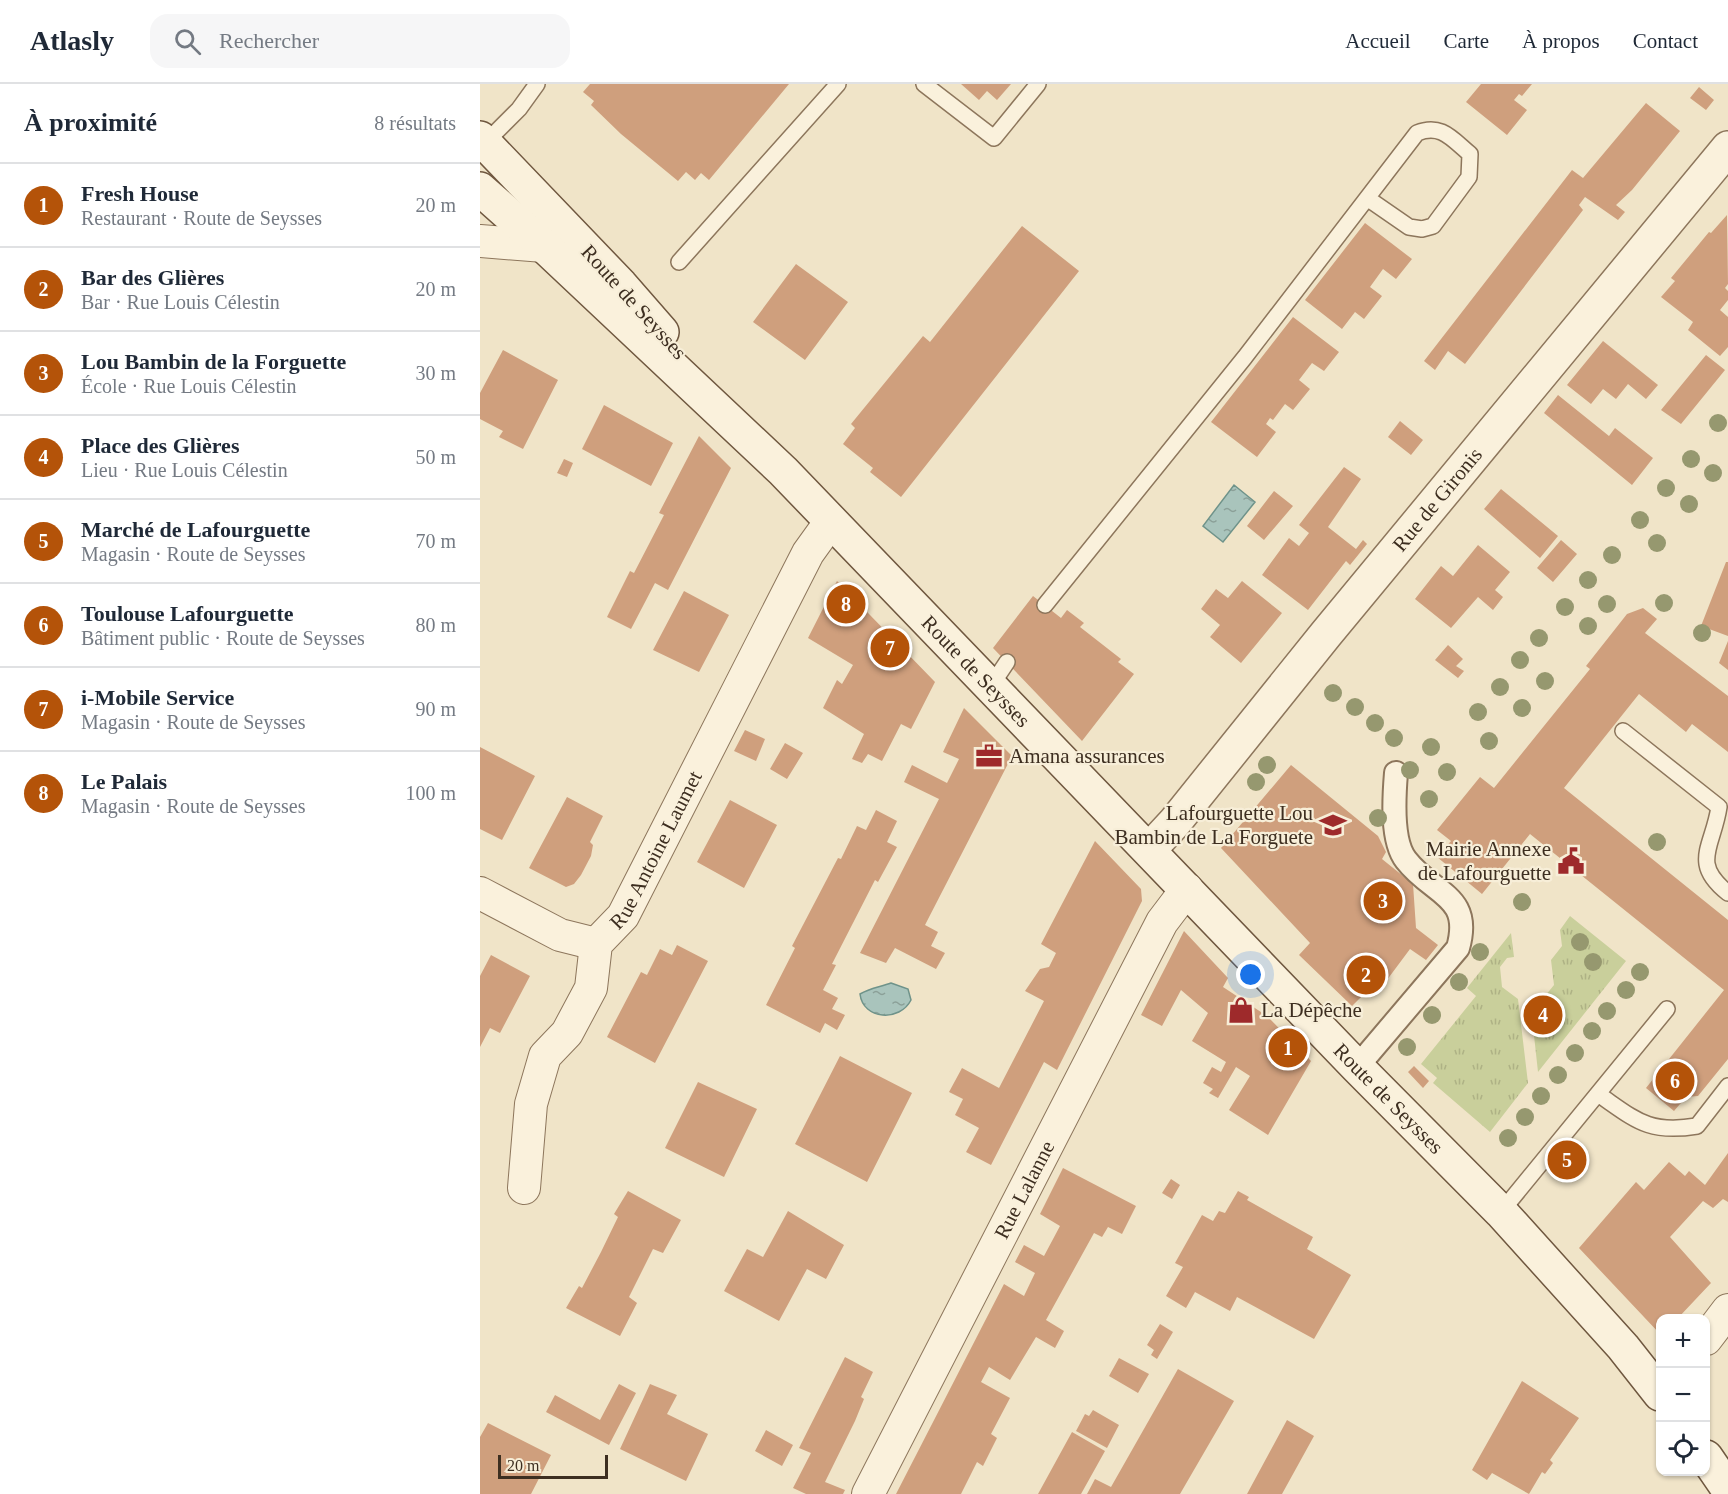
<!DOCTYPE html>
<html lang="fr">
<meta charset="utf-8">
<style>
body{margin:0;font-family:"Times New Roman",serif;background:#f6f6f7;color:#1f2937}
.controls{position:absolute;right:18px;bottom:18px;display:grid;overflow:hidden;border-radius:12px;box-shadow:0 2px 4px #0004}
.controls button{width:54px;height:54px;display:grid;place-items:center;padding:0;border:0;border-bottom:2px solid #e0e1e3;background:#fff;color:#1f2937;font:30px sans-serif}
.scale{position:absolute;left:18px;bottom:15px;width:110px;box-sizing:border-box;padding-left:6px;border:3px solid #3d2e20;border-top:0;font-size:16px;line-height:21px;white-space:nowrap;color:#3d2e20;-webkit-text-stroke:4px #f7eed8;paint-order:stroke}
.you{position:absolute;left:771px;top:891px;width:21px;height:21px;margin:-15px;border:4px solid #fff;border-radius:50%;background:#1a73e8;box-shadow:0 0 0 9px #1a73e833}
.badge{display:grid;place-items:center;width:39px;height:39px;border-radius:50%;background:#b45309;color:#fff;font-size:20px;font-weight:700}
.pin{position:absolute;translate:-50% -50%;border:3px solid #fff;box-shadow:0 2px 6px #0006}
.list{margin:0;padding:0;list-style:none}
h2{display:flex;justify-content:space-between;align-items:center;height:78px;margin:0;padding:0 24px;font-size:26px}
h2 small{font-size:20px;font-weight:400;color:#747a83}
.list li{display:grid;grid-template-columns:39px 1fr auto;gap:18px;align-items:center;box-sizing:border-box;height:84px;padding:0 24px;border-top:2px solid #e0e1e3}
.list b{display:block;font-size:22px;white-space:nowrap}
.list p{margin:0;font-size:20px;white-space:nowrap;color:#747a83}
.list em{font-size:20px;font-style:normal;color:#747a83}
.icon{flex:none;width:33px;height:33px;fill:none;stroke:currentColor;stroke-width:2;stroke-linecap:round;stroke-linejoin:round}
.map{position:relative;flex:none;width:1248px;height:1410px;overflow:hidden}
header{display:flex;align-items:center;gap:36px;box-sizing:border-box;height:84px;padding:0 30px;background:#fff;border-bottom:2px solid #e0e1e3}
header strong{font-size:28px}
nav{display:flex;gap:33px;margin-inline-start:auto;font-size:21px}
.search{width:420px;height:54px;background:#f6f6f7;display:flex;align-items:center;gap:15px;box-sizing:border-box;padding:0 21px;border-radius:18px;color:#747a83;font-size:22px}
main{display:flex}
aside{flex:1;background:#fff}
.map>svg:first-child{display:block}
.grass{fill:url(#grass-tufts)}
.water{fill:url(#water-ripples);stroke:#6f938a;stroke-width:1.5}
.building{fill:#cf9f7d}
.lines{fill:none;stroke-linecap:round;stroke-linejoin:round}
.service-casing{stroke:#8d765c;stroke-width:18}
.pedestrian-casing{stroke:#8d765c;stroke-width:26}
.minor-casing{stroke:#8d765c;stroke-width:34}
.tertiary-casing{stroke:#8d765c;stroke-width:36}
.secondary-casing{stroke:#6f573f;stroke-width:36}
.service{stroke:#faf1dc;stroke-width:15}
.pedestrian{stroke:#faf1dc;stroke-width:22}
.minor{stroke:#faf1dc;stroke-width:32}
.tertiary{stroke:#faf1dc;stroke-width:33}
.secondary{stroke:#faf1dc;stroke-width:33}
.tree{fill:#96986f}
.labels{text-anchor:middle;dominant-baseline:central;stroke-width:4.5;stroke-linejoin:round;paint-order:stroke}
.street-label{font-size:21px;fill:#3d2e20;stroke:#f7eed8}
.poi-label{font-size:21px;fill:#3d2e20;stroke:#f7eed8;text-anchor:start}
</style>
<header>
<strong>Atlasly</strong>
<div class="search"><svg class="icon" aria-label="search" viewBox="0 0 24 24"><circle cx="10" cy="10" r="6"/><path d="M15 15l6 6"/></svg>Rechercher</div>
<nav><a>Accueil</a><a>Carte</a><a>À propos</a><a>Contact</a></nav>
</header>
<main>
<aside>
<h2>À proximité<small>8 résultats</small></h2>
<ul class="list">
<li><span class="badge">1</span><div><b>Fresh House</b><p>Restaurant · Route de Seysses</p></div><em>20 m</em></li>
<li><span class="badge">2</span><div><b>Bar des Glières</b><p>Bar · Rue Louis Célestin</p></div><em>20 m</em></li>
<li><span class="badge">3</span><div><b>Lou Bambin de la Forguette</b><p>École · Rue Louis Célestin</p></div><em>30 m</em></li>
<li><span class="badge">4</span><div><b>Place des Glières</b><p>Lieu · Rue Louis Célestin</p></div><em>50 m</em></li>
<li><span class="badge">5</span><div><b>Marché de Lafourguette</b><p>Magasin · Route de Seysses</p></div><em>70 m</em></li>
<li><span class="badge">6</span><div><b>Toulouse Lafourguette</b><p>Bâtiment public · Route de Seysses</p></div><em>80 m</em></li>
<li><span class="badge">7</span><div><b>i-Mobile Service</b><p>Magasin · Route de Seysses</p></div><em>90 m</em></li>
<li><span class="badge">8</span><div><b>Le Palais</b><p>Magasin · Route de Seysses</p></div><em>100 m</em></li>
</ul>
</aside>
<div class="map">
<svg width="1248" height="1410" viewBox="0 0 1248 1410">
<defs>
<pattern id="grass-tufts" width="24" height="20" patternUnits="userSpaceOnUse" patternTransform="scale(1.5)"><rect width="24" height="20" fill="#c9cf9b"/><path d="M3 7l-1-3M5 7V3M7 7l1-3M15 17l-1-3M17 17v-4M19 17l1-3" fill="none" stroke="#aeb285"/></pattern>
<pattern id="water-ripples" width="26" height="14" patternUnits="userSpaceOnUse" patternTransform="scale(1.5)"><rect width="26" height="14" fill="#a9c4bc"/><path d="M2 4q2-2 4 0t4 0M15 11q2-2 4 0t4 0" fill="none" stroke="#8ba098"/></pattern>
</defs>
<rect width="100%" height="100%" fill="#f0e4c8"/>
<path class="grass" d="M 1090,832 L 1146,877 L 1058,988 L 1051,924 L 1056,923 L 1074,901 L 1071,876 L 1082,862 L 1080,846 Z
M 1031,849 L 1034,873 L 1027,874 L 1020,883 L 1022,903 L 1038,915 L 1048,999 L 1010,1048 L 953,999 L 957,994 L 941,980 L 996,912 L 987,904 Z"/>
<path class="water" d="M 754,401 L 775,418 L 743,458 L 723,442 Z
M 411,899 L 428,905 L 431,916 C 420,938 383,936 380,910 C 390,904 400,903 411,899 Z"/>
<path class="building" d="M 110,0 L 309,0 L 229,96 L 221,89 L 215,96 L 206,88 L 198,97 L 141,50 L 111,21 L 114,17 L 103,8 Z
M 481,0 L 531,0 L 517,16 L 507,7 L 499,16 Z
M 1001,0 L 1052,0 L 1042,12 L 1039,10 L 1034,16 L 1047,26 L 1027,51 L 986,18 Z
M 1219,3 L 1234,16 L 1226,26 L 1210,14 Z
M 1166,19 L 1200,47 L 1152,106 L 1136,121 L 1145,128 L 1138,136 L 1105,113 L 1099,121 L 1103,126 L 985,280 L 968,267 L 955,286 L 944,277 L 1092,86 L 1103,94 Z
M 1247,131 L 1248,200 L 1245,204 L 1248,207 L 1248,216 L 1240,226 L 1248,233 L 1248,263 L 1240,272 L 1208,246 L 1213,238 L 1181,213 L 1195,197 L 1191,194 L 1229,148 L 1231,149 Z
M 885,139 L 932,175 L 916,195 L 903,185 L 890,203 L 902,212 L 884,235 L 875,228 L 862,245 L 825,216 Z
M 542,142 L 599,187 L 421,413 L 390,388 L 393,384 L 363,360 L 375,344 L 371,340 L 443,252 L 450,258 Z
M 316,180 L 368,218 L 325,276 L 273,238 Z
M 813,233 L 859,268 L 844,287 L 832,279 L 819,296 L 830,305 L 813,326 L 805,320 L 793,336 L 790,334 L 786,340 L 796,348 L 777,373 L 731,338 Z
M 1123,257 L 1178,301 L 1166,315 L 1148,300 L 1136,315 L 1123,305 L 1111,320 L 1087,301 Z
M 23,266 L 78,296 L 43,365 L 19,353 L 23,347 L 0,335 L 0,309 Z
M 1226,271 L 1245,286 L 1201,340 L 1181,326 Z
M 1078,311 L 1129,352 L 1135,344 L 1173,374 L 1152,401 L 1064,329 Z
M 124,321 L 193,359 L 171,402 L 102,365 Z
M 920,337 L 943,356 L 931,371 L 908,353 Z
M 219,352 L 251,384 L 188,506 L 175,499 L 151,545 L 127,533 L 150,487 L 154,489 L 184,431 L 179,429 Z
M 84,375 L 93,379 L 87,393 L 77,389 Z
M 864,383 L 881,395 L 848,443 L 876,465 L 883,456 L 887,460 L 870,481 L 866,477 L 828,526 L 782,491 L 809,454 L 819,462 L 829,449 L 819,441 Z
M 1021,405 L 1078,452 L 1060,474 L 1004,425 Z
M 794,407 L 813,422 L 784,456 L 767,442 Z
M 1081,456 L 1097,470 L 1073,498 L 1057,484 Z
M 998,461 L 1030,488 L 1015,506 L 1023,513 L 1013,526 L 998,513 L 971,544 L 935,515 L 961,482 L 973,492 Z
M 1246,478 L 1248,478 L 1248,552 L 1221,542 Z
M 357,497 L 455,598 L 431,645 L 421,640 L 402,677 L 388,670 L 382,679 L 372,675 L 384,650 L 343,624 L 357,596 L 362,600 L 373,581 L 328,554 Z
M 762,497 L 802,529 L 761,579 L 730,553 L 740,541 L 721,525 L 736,505 L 748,514 Z
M 204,507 L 249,531 L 219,588 L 173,566 Z
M 553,512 L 581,534 L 587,526 L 604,539 L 600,543 L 641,575 L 638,578 L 654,590 L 602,657 L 513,564 Z
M 1163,524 L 1177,535 L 1165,549 L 1248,612 L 1248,668 L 1212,640 L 1206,648 L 1159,610 L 1084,704 L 1248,836 L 1248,975 L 1218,1012 L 1206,1013 L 1194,1027 L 1166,1004 L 1244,906 L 1050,750 L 1002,810 L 957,773 L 971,757 L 957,746 L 1000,693 L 1014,704 L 1110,585 L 1106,582 L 1147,530 Z
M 1248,557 L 1248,586 L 1239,579 Z
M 968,561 L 983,575 L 976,582 L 984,587 L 978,594 L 955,576 Z
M 484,624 L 532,672 L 445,841 L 458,848 L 451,862 L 465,869 L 456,885 L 415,864 L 406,879 L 380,869 L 459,715 L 424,698 L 432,681 L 467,699 L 479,675 L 463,668 Z
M 265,646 L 285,655 L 276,677 L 254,667 Z
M 305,659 L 323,669 L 307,695 L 290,685 Z
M 0,663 L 55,692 L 22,756 L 0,745 Z
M 811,681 L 898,752 L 906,768 L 902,775 L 933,800 L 936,844 L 958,861 L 946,876 L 930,865 L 895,912 L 883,911 L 872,922 L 819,871 L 830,859 L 741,764 Z
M 87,713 L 123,732 L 110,758 L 113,761 L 111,772 L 101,791 L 94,800 L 86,803 L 49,784 Z
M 250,716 L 297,741 L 264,804 L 217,778 Z
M 396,726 L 417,737 L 407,758 L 417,763 L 398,798 L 395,796 L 352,880 L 356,881 L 343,906 L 358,914 L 352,925 L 365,931 L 357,946 L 345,939 L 340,949 L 286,921 L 315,864 L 312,862 L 358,774 L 361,775 L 377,742 L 386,746 Z
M 615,757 L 661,805 L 662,817 L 577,986 L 564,978 L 511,1081 L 486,1068 L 499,1044 L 475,1031 L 483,1015 L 469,1008 L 482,984 L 519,1004 L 564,917 L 545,907 L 560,885 L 569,883 L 576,869 L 561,860 Z
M 704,847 L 748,894 L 743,903 L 787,932 L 831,977 L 788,1051 L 749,1026 L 770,992 L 756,983 L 738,1014 L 729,1009 L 733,1005 L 723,999 L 732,983 L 741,988 L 746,978 L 712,957 L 728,929 L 701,906 L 682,942 L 661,931 Z
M 197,861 L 228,877 L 175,979 L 127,953 L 161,888 L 167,891 L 180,865 L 192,871 Z
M 11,871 L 50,892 L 20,949 L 10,944 L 0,963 L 0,892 Z
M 360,972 L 432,1009 L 387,1098 L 315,1060 Z
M 934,982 L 949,997 L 943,1004 L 928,988 Z
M 218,998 L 277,1025 L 244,1093 L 185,1064 Z
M 1248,1069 L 1248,1118 L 1243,1115 L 1233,1124 L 1223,1117 L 1190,1153 L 1231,1199 L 1198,1234 L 1180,1234 L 1180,1250 L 1099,1164 L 1156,1098 L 1164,1106 L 1189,1078 L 1205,1092 L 1209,1087 L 1225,1101 Z
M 583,1084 L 656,1122 L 642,1150 L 628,1143 L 622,1153 L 614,1149 L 566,1236 L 584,1247 L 575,1264 L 556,1253 L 530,1296 L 509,1283 L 501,1298 L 530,1314 L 511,1350 L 517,1354 L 503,1382 L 497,1378 L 481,1410 L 416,1410 L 524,1200 L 544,1212 L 555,1189 L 535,1178 L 544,1161 L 564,1172 L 580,1142 L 560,1130 Z
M 691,1095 L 700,1101 L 692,1115 L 682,1109 Z
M 148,1107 L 201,1136 L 183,1169 L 173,1165 L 149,1213 L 157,1219 L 140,1252 L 86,1224 L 99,1202 L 102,1204 L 121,1168 L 138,1133 L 134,1130 Z
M 758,1107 L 769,1113 L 767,1116 L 833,1153 L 827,1165 L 871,1191 L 834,1255 L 757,1213 L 750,1227 L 715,1208 L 706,1224 L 686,1212 L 703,1183 L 695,1179 L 722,1131 L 733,1137 L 739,1127 L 745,1129 Z
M 308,1127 L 364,1161 L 346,1195 L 327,1185 L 299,1237 L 244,1207 L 267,1165 L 283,1173 Z
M 680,1240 L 693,1248 L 677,1275 L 671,1271 L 674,1266 L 667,1261 Z
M 365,1273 L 393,1288 L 381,1313 L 384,1315 L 375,1337 L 345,1398 L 365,1406 L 363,1410 L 326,1410 L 313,1404 L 331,1369 L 319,1364 Z
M 639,1274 L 669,1290 L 658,1309 L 629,1292 Z
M 698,1285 L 754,1317 L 700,1410 L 607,1410 L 615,1395 L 631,1403 Z
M 1042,1297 L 1099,1334 L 1070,1376 L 1073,1379 L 1065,1390 L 1062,1388 L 1049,1410 L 1012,1389 L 1007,1396 L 992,1386 Z
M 139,1300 L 156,1309 L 129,1361 L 66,1328 L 75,1311 L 120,1336 Z
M 170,1300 L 197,1311 L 187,1330 L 228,1350 L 206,1397 L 140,1365 Z
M 613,1326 L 639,1341 L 627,1364 L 596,1347 L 605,1330 L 609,1332 Z
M 807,1336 L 834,1352 L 802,1410 L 767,1410 Z
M 8,1339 L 71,1371 L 51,1410 L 0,1410 L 0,1353 Z
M 286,1346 L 313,1361 L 302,1382 L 275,1367 Z
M 592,1348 L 625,1367 L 601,1410 L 558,1410 Z"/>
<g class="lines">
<defs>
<path id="service" d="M 444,0 L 514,54 L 558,0
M 0,59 L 5,59 L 39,25 L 57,0
M 199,178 L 358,0
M 565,521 L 765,273 L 937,49 C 961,39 972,55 990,70 L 989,93 L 953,142 L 942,145 L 929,143 L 887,114
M 511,602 L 527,578
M 1143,647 L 1239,723 C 1233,763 1210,779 1248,809
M 1118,1010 C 1156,1036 1168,1050 1217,1042 L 1248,1002
M 1021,1128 L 1187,925"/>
<path id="pedestrian" d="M 877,983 L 978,864 C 993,811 953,811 926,776 C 911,757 914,713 916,689"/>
<g id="minor">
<path d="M 0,157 L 64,162"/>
<path d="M 0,809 L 80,851 L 116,860"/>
<path id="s1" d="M 44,1104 L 51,1020 L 65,972 L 87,949 L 111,904 L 116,860 L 143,832 L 328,469 L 351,437"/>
<path d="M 1226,1255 L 1248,1226"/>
<path id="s2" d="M 388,1410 L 682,838 L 707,805"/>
</g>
<g id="tertiary">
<path id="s3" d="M 669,766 L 695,738 L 846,550 L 1248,64"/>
</g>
<g id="secondary">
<path d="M 0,54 L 141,201 L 182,248"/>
<path id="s4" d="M 0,105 L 64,162 L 303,387 L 877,983 L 1021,1128 L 1143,1263 L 1180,1310"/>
<path d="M 1226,1373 L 1248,1405"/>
</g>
</defs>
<use href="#service" class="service-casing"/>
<use href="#pedestrian" class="pedestrian-casing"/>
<use href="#minor" class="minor-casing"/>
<use href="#tertiary" class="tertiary-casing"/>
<use href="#secondary" class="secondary-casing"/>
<use href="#service" class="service"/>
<use href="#pedestrian" class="pedestrian"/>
<use href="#minor" class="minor"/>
<use href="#tertiary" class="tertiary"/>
<use href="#secondary" class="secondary"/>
</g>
<g class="tree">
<circle cx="1238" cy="339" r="9"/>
<circle cx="1211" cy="375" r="9"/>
<circle cx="1233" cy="389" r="9"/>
<circle cx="1186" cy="404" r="9"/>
<circle cx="1209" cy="420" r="9"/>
<circle cx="1160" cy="436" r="9"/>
<circle cx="1177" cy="459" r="9"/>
<circle cx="1132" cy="471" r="9"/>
<circle cx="1108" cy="496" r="9"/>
<circle cx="1184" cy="519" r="9"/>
<circle cx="1127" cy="520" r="9"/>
<circle cx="1085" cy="523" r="9"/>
<circle cx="1108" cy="542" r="9"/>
<circle cx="1222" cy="549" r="9"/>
<circle cx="1059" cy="554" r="9"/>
<circle cx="1040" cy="576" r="9"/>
<circle cx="1065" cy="597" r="9"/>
<circle cx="1020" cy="603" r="9"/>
<circle cx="853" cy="609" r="9"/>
<circle cx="875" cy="623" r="9"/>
<circle cx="1042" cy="624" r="9"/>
<circle cx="998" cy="628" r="9"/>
<circle cx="895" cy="639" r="9"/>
<circle cx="914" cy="654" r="9"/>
<circle cx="1009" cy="657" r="9"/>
<circle cx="951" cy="663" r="9"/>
<circle cx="787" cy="681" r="9"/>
<circle cx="930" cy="686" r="9"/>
<circle cx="967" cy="688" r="9"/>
<circle cx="776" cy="698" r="9"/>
<circle cx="949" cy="715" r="9"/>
<circle cx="898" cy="734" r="9"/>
<circle cx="1177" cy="758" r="9"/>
<circle cx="1042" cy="818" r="9"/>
<circle cx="1100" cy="858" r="9"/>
<circle cx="1000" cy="868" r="9"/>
<circle cx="1113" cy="878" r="9"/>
<circle cx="1160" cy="888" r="9"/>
<circle cx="979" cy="898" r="9"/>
<circle cx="1146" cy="906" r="9"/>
<circle cx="1127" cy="927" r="9"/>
<circle cx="952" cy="931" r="9"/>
<circle cx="1112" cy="947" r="9"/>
<circle cx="927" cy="963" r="9"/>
<circle cx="1095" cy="969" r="9"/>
<circle cx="1078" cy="991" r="9"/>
<circle cx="1061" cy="1012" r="9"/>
<circle cx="1045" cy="1033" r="9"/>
<circle cx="1028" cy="1054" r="9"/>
</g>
<defs>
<symbol id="office-bare" viewBox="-9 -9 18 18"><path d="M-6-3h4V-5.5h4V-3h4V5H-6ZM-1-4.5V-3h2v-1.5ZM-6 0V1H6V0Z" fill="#9e2a2b" stroke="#f7eed8" stroke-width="2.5" paint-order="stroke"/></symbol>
<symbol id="school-bare" viewBox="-9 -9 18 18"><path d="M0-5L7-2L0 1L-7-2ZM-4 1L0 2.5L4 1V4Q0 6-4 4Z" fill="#9e2a2b" stroke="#f7eed8" stroke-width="2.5" paint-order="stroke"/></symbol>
<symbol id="civic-bare" viewBox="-9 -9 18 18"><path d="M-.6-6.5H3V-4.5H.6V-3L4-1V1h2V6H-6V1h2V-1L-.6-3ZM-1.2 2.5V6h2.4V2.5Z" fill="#9e2a2b" stroke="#f7eed8" stroke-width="2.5" paint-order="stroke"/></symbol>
<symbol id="shop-bare" viewBox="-9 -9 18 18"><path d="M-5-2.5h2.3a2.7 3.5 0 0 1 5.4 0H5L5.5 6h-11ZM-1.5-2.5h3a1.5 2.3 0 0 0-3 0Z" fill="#9e2a2b" stroke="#f7eed8" stroke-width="2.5" paint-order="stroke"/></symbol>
</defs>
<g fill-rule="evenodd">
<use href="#office-bare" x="490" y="653" width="38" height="38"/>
<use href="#school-bare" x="834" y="722" width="38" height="38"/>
<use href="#civic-bare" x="1072" y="758" width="38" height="38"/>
<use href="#shop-bare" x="742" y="907" width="38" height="38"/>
</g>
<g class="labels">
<g class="street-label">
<text transform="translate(154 218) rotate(48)">Route de Seysses</text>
<text stroke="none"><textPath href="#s3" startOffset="454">Rue de Gironis</textPath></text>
<text stroke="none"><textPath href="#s4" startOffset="692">Route de Seysses</textPath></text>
<text stroke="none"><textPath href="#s1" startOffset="374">Rue Antoine Laumet</textPath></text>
<text stroke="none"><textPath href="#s4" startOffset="1286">Route de Seysses</textPath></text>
<text stroke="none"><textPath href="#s2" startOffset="342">Rue Lalanne</textPath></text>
</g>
<g class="poi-label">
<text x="529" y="672">Amana assurances</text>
<text x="833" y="729" text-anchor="end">Lafourguette Lou<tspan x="833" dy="24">Bambin de La Forguete</tspan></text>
<text x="1071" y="765" text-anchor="end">Mairie Annexe<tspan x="1071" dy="24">de Lafourguette</tspan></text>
<text x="781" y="926">La Dépêche</text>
</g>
</g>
</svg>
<div class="controls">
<button>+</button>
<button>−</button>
<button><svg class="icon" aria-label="locate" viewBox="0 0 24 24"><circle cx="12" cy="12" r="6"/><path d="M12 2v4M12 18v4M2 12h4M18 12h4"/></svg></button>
</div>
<div class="scale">20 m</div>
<div class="you"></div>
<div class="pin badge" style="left:808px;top:964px">1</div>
<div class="pin badge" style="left:886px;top:891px">2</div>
<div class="pin badge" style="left:903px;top:817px">3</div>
<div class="pin badge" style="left:1063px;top:931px">4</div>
<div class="pin badge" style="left:1087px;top:1076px">5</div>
<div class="pin badge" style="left:1195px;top:997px">6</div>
<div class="pin badge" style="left:410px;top:564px">7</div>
<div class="pin badge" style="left:366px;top:520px">8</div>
</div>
</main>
